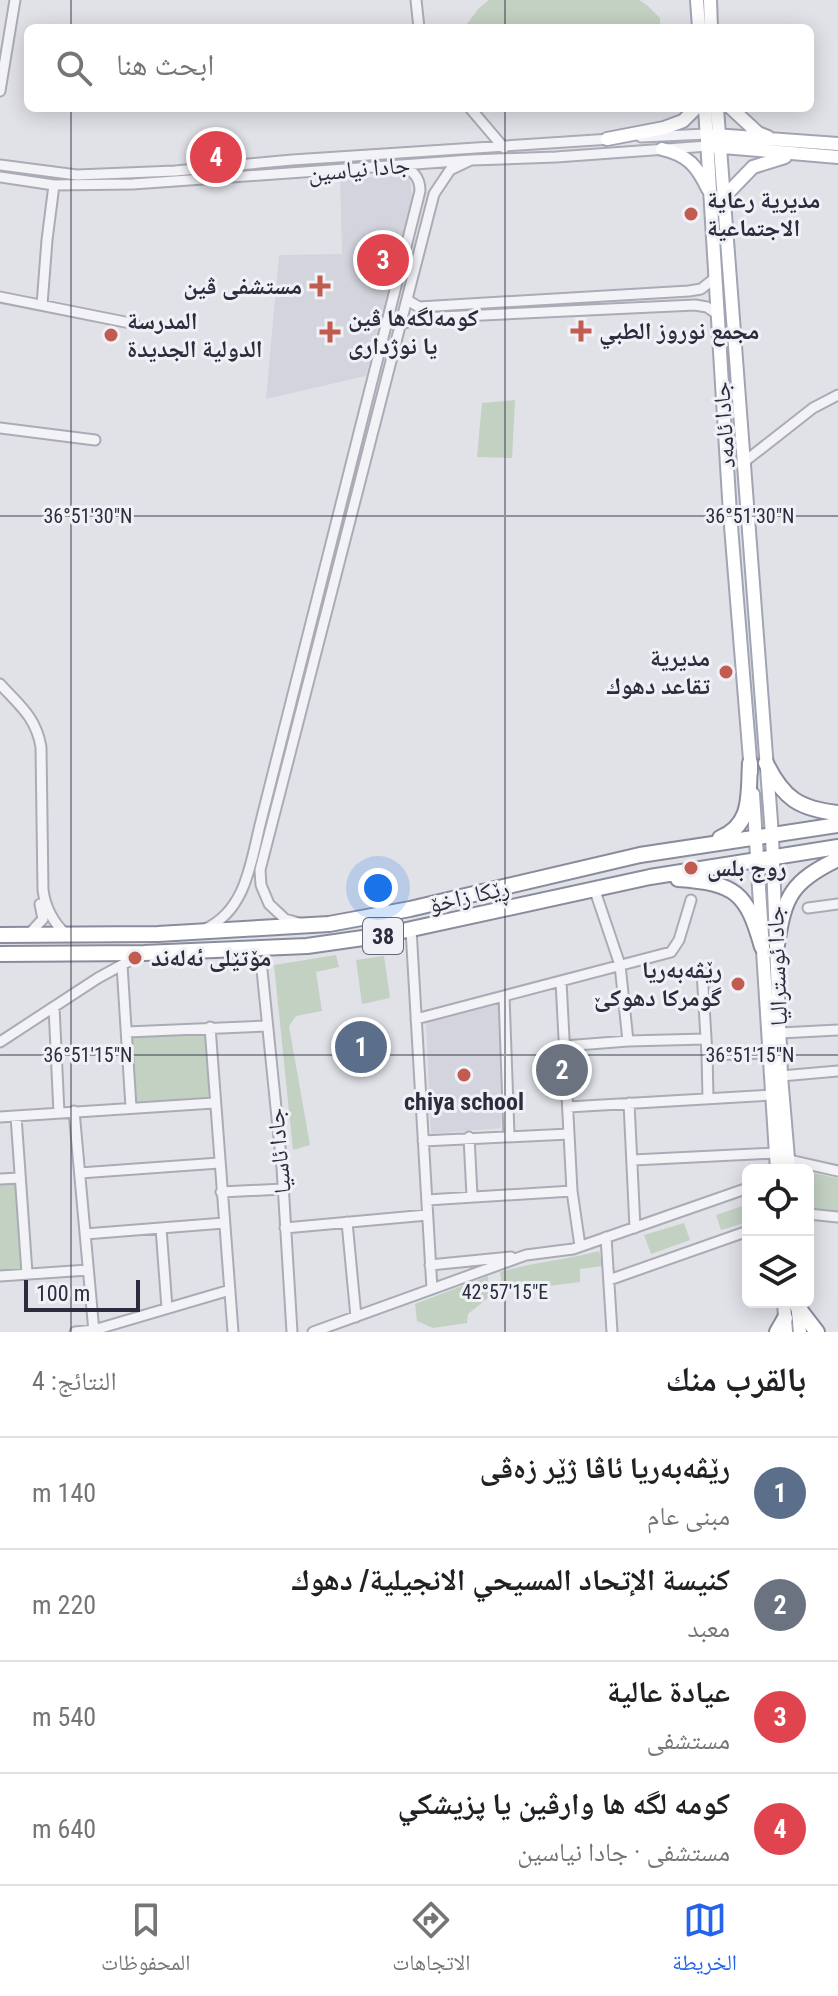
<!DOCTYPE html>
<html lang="ar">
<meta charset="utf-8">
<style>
body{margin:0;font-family:"Roboto Condensed","Noto Naskh Arabic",sans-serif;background:#f2f2f2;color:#202124;direction:rtl}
.controls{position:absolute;right:24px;bottom:24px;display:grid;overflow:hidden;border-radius:12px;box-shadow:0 4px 20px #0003}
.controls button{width:72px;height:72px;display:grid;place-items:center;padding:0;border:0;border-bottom:2px solid #e0e0e0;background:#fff;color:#202124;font:40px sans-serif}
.scale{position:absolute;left:24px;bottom:20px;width:116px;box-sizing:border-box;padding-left:8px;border:4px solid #2b2d3e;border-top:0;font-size:22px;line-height:28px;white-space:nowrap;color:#2b2d3e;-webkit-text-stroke:6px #f0f1f6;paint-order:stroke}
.you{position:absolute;left:378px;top:888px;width:28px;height:28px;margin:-20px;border:6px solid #fff;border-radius:50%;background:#1a73e8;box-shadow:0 0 0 12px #1a73e833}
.badge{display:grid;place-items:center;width:52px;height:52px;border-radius:50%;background:#2563eb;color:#fff;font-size:26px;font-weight:700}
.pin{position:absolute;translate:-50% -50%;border:4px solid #fff;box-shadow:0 2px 8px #0006}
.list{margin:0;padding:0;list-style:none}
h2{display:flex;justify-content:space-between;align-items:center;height:104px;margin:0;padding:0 32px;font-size:34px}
h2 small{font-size:26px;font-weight:400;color:#757577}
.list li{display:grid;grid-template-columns:52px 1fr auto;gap:24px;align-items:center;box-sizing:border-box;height:112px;padding:0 32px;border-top:2px solid #e0e0e0}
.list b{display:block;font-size:30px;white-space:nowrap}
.list p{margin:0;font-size:26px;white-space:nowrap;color:#757577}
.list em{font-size:26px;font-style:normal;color:#757577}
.icon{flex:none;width:44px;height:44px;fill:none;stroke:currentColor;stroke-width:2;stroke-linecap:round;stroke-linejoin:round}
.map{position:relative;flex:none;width:838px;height:1332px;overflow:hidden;direction:ltr}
.search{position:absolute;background:#fff;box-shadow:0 4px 20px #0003;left:24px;right:24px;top:24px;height:88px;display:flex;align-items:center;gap:20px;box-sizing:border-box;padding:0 28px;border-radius:12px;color:#757577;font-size:30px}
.sheet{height:552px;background:#fff}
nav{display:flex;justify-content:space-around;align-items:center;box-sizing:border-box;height:112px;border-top:2px solid #e0e0e0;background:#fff;font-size:22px;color:#757577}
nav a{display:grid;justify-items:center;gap:4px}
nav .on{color:#2563eb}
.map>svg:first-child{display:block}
.built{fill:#d3d4dd}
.green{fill:#c3d1c3}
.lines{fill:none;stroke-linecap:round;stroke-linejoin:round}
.minor-casing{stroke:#aaacb5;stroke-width:13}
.major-casing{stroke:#a1a4b3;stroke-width:16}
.highway-casing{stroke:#898c9d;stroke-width:18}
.minor{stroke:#f3f3f7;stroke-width:9}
.major{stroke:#fff;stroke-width:12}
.highway{stroke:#fff;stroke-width:14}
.ticks{fill:none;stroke:#2b2d3e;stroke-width:2;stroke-opacity:0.45}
.poi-dot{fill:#c25c51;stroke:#f0f1f6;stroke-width:3}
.labels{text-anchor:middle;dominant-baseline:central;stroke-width:6;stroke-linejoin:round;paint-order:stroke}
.shield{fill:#f0f1f6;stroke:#666875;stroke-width:2}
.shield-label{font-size:22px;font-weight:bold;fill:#2b2d3e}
.street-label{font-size:24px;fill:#2b2d3e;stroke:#f0f1f6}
.poi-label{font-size:24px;font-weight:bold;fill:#2b2d3e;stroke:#f0f1f6;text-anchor:start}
.ticks-label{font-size:20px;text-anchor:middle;fill:#2b2d3e;stroke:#f0f1f6;stroke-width:6;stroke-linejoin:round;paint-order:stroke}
</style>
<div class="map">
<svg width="838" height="1332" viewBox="0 0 838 1332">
<rect width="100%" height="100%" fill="#e1e2e8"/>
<path class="built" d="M 404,176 L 410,179 L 412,198 L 366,376 L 266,399 L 279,255 L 342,254 L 340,178 Z
M 500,1000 L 501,1128 L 431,1134 L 426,1022 Z"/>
<path class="green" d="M 489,0 L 639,0 L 647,5 L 660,18 L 660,28 L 464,28 L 478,9 Z
M 515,400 L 512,458 L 477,457 L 482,403 Z
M 336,955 L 339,967 L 316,972 L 322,1011 L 296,1016 L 289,1026 L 310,1145 L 293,1150 L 274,965 Z
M 384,956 L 390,998 L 362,1004 L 356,960 Z
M 210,1027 L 214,1103 L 131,1107 L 127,1032 Z
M 808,1172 L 838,1178 L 838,1213 L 808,1210 Z
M 20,1178 L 27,1273 L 0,1276 L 0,1179 Z
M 748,1204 L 748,1222 L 721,1230 L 716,1215 Z
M 684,1223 L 690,1240 L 651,1254 L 644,1235 Z
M 599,1251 L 603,1266 L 580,1269 L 580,1282 L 503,1292 L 500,1272 C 533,1262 566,1260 599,1251 Z
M 488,1276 L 489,1297 L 468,1314 L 467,1323 L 433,1328 L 417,1321 L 415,1304 Z"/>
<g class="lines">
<defs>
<path id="minor" d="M 416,0 L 419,28
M 0,91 L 15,0
M 470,108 L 504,148
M 641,137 L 707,134
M 0,165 L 77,175 L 175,171 L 292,160 L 611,139
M 0,177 L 54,185 L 133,184 L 471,160 L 556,157 L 708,146
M 0,297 L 135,324
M 407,300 L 419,307 L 689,291 L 701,289 L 715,278
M 42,305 L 47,240 L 54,185
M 401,324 L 420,318 L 695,305 L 707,307 L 717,314
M 0,428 L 95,440
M 744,462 L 813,408 L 838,395
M 0,684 C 19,705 36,717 41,747 L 43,890 C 45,906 53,923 66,934
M 594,888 L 620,965 L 628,1041
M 808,908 L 838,904
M 299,923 L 285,919 L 269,904 L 261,885 L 260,870 L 434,194 L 450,170 L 471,160
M 205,929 C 247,910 251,860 261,821 L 420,191 C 420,176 412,170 400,166
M 411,929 L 432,1289
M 29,934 L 43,919 L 40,904
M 242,950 L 255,959 L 262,970 L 282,1167 L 292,1332
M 122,965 L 131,1107
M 702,971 L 707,1055
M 561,981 L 572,1191 L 580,1246
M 504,996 L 509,1135
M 54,1007 L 59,1113
M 416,1019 L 671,952 L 679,940 L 691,900
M 210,1027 L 233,1332
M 127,1032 L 267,1026
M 780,1033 L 838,1030
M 0,1042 L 98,978 L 140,955
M 564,1046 L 628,1041 L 706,1039
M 781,1076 L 838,1071
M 708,1098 L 707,1055 L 767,1053
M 629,1103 L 635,1228
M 568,1107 L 772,1095
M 74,1111 L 94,1332
M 16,1116 L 27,1273
M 0,1117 L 214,1103
M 469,1137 L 472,1196
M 423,1141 L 569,1134
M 633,1160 L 776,1153
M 789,1160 L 838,1171
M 80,1173 L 219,1163
M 0,1179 L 20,1178
M 221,1192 L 283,1189
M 427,1200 L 572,1191
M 808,1214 L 838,1217
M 347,1222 L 356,1317
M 161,1228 L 167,1308
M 285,1228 L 427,1215
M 85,1234 L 224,1223
M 606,1237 L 612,1332
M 430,1265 L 511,1257
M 0,1276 L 88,1270
M 609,1280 L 748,1231
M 75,1332 L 94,1330 L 230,1290
M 313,1332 L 526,1255 L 573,1249 L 748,1188"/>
<path id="major" d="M 697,0 L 699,28
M 710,0 L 711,28
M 705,108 L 730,514 L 751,772
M 717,108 L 772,835 L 781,1076 L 789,1170
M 731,108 L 758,133 L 768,137
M 714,135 L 838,144
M 607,139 L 664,128 L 683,121 L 696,108
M 711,146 L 838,157
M 662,149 C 688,155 697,166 708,189
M 723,198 L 753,167 L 785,157
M 753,794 L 777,1170
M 784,1302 L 786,1332
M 797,1303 L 800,1332"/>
<path id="highway" d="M 766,763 C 783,798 799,809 838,813
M 720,838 C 753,824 748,795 750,763
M 678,879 C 736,883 747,893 762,947
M 0,935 L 158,934 L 329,924 L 410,909 L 640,855 L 838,825
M 777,945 C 784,896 792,881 838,859
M 0,954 L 144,953 L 307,946 L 384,935 L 650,877 L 838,847
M 797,1306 L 817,1332
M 777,1332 L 785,1318"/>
</defs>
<use href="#minor" class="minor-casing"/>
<use href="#major" class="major-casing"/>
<use href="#highway" class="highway-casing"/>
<use href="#minor" class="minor"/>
<use href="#major" class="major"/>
<use href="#highway" class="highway"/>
</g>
<path class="ticks" d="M 71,0 L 71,28M 505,0 L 505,28M 71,108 L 71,1332M 505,108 L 505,1332M 0,516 L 838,516M 0,1055 L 838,1055"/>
<g class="poi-dot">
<circle cx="691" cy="214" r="8"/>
<path d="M316 274h8v8h8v8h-8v8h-8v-8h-8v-8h8z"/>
<path d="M577 319h8v8h8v8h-8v8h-8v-8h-8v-8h8z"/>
<path d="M326 320h8v8h8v8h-8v8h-8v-8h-8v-8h8z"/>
<circle cx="111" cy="335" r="8"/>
<circle cx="726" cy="672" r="8"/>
<circle cx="691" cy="868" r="8"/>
<circle cx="135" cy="958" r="8"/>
<circle cx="738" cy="984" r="8"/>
<circle cx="464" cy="1075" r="8"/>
</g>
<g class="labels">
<rect class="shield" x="363" y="918" width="40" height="36" rx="6"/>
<g class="shield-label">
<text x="383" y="936">38</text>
</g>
<g class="street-label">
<text transform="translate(359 169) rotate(-5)">جادا نیاسین</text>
<text transform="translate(724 425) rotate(-94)">جادا ئامەد</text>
<text transform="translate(469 896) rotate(-13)">ڕێکا زاخۆ</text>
<text transform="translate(777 966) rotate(-92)">جادا ئوسترالیا</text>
<text transform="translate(279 1151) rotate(-95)">جادا ئاسيا</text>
</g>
<g class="poi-label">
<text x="707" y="200">مديرية رعاية<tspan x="707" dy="28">الاجتماعية</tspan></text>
<text x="302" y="286" text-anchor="end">مستشفى ڤين</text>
<text x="348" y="318">کومەلگەها ڤین<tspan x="348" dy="28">یا نوژداری</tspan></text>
<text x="127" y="321">المدرسة<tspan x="127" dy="28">الدولية الجديدة</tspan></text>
<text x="599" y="331">مجمع نوروز الطبي</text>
<text x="710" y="658" text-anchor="end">مديرية<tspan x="710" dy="28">تقاعد دهوك</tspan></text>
<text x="707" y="868">روج بلس</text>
<text x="151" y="958">مۆتێلی ئەلەند</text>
<text x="722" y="970" text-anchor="end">رێڤه‌به‌ریا<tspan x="722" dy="28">گومركا دهوكێ</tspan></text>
<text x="464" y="1102" text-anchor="middle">chiya school</text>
</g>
</g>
<g class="ticks-label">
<text x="88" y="523">36°51'30"N</text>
<text x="750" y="523">36°51'30"N</text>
<text x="88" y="1062">36°51'15"N</text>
<text x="750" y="1062">36°51'15"N</text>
<text x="505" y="1299">42°57'15"E</text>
</g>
</svg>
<div class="controls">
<button><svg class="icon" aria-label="locate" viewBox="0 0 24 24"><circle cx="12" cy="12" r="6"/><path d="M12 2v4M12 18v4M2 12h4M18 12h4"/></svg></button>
<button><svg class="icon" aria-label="layers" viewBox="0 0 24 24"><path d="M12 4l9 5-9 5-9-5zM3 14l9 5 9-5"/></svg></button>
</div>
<div class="scale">100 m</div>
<div class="you"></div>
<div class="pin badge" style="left:361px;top:1047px;background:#5c6f8a">1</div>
<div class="pin badge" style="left:562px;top:1070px;background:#6b7280">2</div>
<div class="pin badge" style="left:383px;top:260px;background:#e0444e">3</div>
<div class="pin badge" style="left:216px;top:157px;background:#e0444e">4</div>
<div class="search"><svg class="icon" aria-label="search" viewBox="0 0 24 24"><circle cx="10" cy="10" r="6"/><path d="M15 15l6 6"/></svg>ابحث هنا</div>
</div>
<section class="sheet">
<h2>بالقرب منك<small>النتائج: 4</small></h2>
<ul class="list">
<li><span class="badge" style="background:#5c6f8a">1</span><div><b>رێڤەبەریا ئاڤا ژێر زەڤی</b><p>مبنى عام</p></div><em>140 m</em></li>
<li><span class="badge" style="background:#6b7280">2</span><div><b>كنيسة الإتحاد المسيحي الانجيلية/ دهوك</b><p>معبد</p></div><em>220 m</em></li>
<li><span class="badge" style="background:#e0444e">3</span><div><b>عيادة عالية</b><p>مستشفى</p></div><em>540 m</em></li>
<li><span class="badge" style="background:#e0444e">4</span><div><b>كومه لگه ها وارڤين يا پزيشكي</b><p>مستشفى · جادا نیاسین</p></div><em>640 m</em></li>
</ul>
</section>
<nav>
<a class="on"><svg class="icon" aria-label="map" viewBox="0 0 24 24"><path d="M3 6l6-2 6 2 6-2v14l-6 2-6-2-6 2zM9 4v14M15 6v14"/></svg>الخريطة</a>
<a><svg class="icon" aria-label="directions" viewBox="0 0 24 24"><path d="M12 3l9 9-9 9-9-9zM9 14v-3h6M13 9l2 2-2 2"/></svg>الاتجاهات</a>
<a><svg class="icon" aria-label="saved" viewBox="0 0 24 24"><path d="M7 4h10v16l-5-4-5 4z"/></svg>المحفوظات</a>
</nav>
